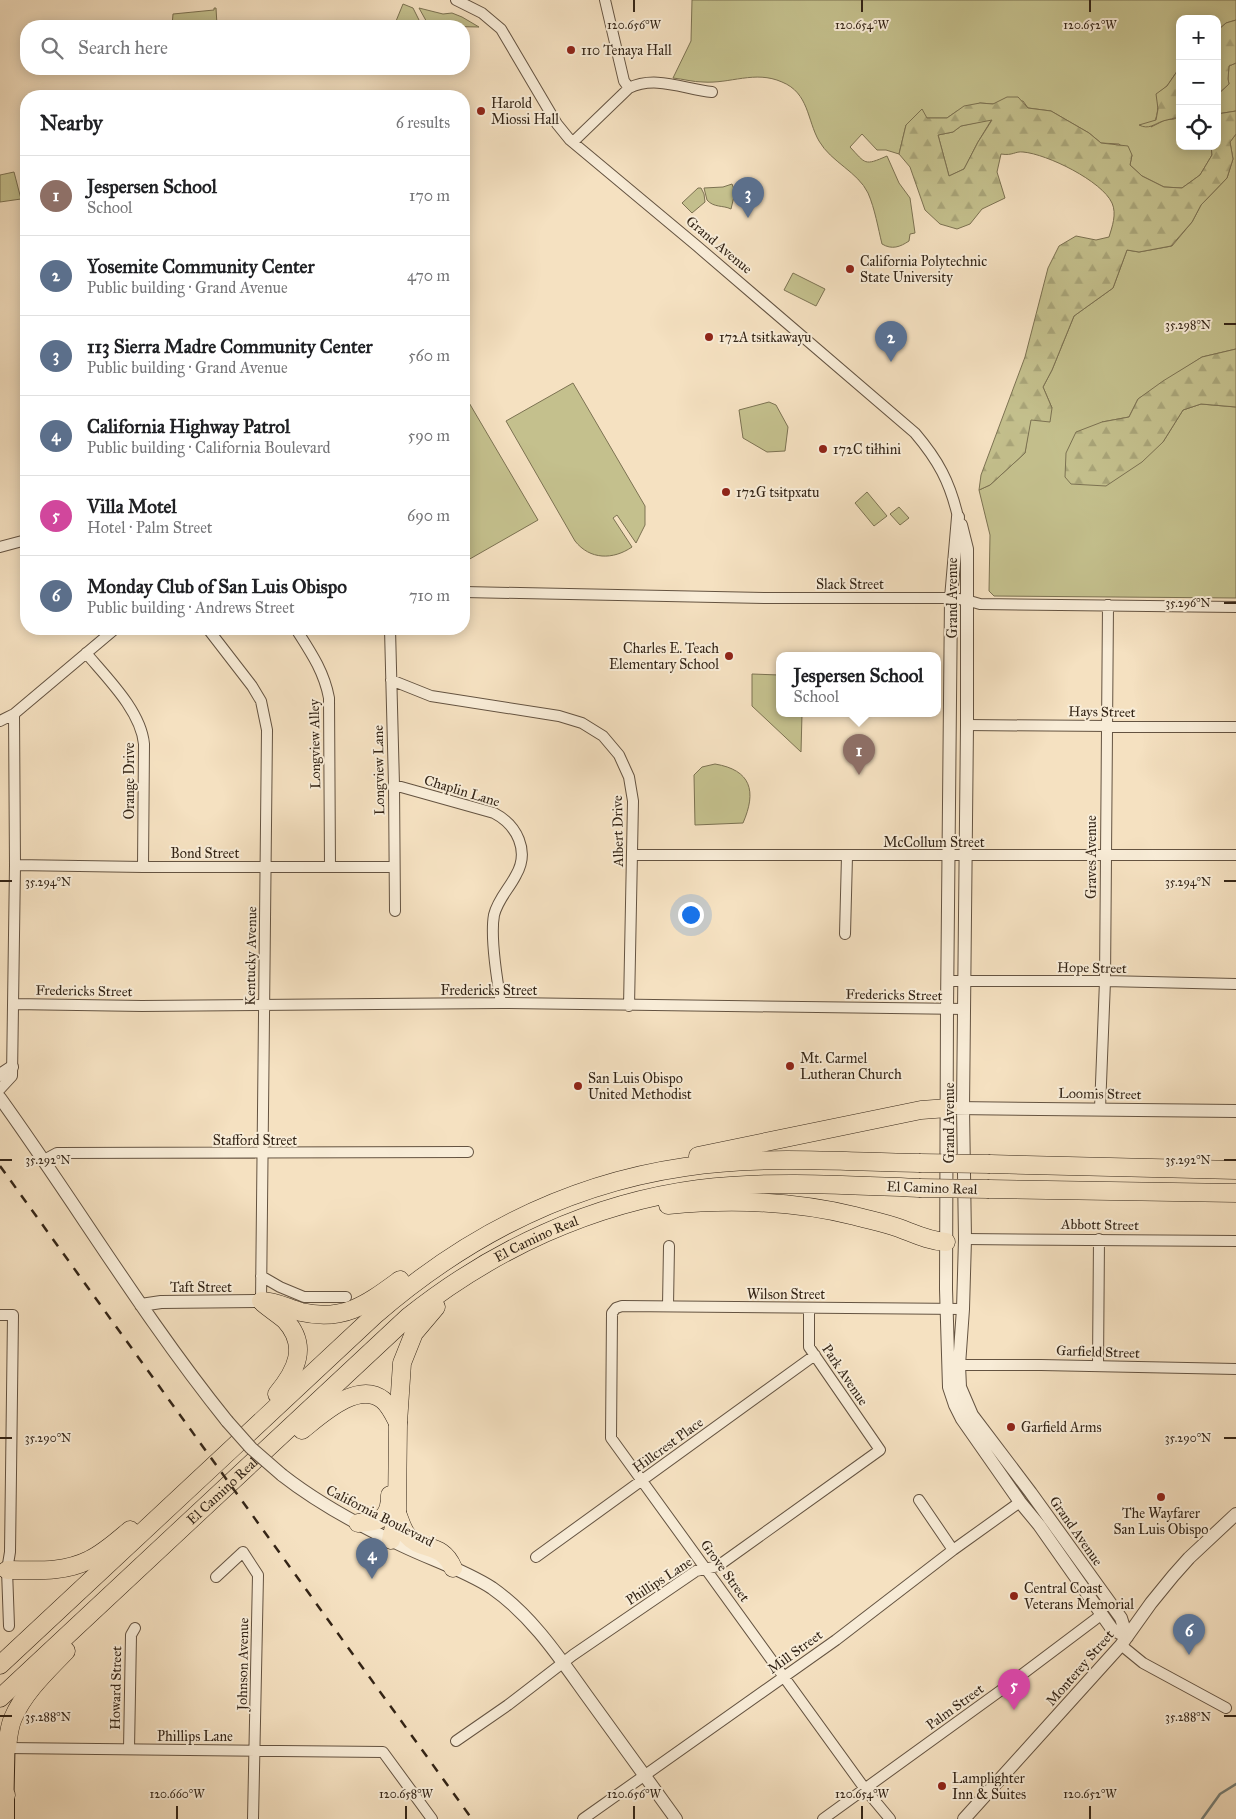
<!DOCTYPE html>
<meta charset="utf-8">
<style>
body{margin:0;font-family:"IM FELL Great Primer",serif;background:#f2f2f2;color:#202124}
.controls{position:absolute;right:15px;top:15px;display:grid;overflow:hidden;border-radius:10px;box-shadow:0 2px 12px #0003}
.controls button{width:45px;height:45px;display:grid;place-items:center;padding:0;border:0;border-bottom:1px solid #e0e0e0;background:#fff;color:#202124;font:25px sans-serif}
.you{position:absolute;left:690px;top:914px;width:18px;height:18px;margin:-12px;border:4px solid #fff;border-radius:50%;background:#1a73e8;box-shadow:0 0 0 8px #1a73e833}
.badge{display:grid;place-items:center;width:32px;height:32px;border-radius:50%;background:#db2777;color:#fff;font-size:16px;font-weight:700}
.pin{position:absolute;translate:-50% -41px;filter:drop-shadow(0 1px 2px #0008)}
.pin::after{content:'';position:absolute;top:26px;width:18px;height:15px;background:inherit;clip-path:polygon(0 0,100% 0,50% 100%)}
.popup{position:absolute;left:776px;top:652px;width:165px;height:65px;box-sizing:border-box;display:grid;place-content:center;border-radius:10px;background:#fff;filter:drop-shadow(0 1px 4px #0005);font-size:16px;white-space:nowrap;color:#757577}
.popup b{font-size:19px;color:#202124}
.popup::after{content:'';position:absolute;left:50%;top:100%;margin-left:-10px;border:10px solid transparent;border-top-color:#fff}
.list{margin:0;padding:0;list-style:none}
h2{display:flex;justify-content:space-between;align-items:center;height:65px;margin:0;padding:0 20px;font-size:21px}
h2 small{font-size:16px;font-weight:400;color:#757577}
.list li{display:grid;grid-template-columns:32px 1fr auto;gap:15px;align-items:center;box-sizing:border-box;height:80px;padding:0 20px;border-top:1px solid #e0e0e0}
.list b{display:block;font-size:19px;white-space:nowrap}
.list p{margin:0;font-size:16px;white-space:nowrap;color:#757577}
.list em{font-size:16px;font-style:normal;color:#757577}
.icon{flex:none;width:28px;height:28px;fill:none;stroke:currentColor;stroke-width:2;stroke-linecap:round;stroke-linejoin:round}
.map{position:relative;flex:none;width:1236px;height:1819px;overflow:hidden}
.search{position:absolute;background:#fff;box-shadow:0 2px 12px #0003;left:20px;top:20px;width:450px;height:55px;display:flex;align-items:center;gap:12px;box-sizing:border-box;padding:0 18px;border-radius:20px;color:#757577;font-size:19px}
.panel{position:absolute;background:#fff;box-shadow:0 2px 12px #0003;left:20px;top:90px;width:450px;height:545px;border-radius:20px}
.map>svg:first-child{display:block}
.grass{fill:#c4c08d;stroke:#7c7252}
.forest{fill:url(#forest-firs);stroke:#7c7252;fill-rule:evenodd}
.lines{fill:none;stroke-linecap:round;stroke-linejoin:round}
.stream{stroke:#747f79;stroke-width:2.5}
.minor-casing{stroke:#645341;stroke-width:12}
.tertiary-casing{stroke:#645341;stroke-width:14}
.primary-casing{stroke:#332416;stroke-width:17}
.trunk-casing{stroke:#332416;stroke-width:18}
.motorway-casing{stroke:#332416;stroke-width:19}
.minor{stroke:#f8ecd7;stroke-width:10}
.tertiary{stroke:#f8ecd7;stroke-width:12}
.primary{stroke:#f5e1c1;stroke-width:15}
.trunk{stroke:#f5e1c1;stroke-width:16}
.motorway{stroke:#f5e1c1;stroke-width:18}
.rail{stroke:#332416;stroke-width:2.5;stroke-dasharray:9 9;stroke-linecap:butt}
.tertiary-bridge-casing{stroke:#645341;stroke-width:14;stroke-linecap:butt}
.motorway-bridge-casing{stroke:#332416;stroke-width:19;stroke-linecap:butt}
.tertiary-bridge{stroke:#f8ecd7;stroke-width:12}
.motorway-bridge{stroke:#f5e1c1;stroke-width:18}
.ticks{fill:none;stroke:#332416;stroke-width:2}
.poi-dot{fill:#8f2418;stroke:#f8ecd7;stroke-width:2}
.labels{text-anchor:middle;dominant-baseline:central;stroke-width:4;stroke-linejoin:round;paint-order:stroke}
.poi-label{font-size:14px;fill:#332416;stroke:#f8ecd7;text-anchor:start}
.street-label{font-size:14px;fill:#332416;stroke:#f8ecd7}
.ticks-label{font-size:12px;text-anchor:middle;fill:#332416;stroke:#f8ecd7;stroke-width:4;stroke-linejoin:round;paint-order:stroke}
</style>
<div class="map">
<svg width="1236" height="1819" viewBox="0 0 1236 1819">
<defs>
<pattern id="forest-firs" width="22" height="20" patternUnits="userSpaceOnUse" patternTransform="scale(1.25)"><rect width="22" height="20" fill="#c4c08d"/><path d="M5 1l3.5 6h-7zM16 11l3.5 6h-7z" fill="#a9a579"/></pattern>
</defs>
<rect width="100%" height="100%" fill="#f5e1c1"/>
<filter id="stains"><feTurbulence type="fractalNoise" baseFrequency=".004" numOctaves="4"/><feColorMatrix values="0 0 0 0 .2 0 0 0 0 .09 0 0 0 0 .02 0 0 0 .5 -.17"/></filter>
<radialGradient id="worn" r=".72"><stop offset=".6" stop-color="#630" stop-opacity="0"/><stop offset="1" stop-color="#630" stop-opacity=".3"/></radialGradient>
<path class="grass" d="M 692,0 L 1236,0 L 1236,20 L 1226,23 L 1217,31 L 1217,19 L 1180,19 L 1180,67 L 1167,86 L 1157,94 C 1158,107 1159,117 1151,127 L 1165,120 L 1174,119 L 1180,116 L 1180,146 L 1211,146 L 1212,155 L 1200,175 L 1182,188 L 1164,187 L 1142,176 L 1130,165 L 1132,155 L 1119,144 L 1101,143 L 1089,133 L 1051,111 L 1028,108 L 1023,101 L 993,104 L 980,103 L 957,111 L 947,118 L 927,118 L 906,125 L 899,154 L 886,150 L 877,150 L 862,134 L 850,147 C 866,164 864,166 887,156 L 899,183 L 910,198 L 915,233 L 910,234 L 909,241 C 900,247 892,250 882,244 C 878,228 875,209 868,193 C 858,172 831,162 819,141 C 807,120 809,93 782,82 C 755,70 730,84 703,82 C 693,82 683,79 673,78 L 691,41 Z
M 403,4 L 413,8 L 422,26 L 394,26 Z
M 214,8 L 216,8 L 217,25 L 215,26 L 172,26 L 173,14 L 214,10 Z
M 419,8 L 443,14 L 452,13 L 462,17 L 479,27 L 429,26 Z
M 1236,63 L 1236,111 L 1217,114 L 1217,95 L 1229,84 L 1228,79 L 1229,66 Z
M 992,119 L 978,142 L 964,169 L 949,176 L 938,135 L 953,132 L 961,126 Z
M 1236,134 L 1236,349 L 1202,357 L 1138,399 L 1129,417 L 1102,422 L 1163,442 L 1183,410 L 1201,404 L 1236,407 L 1236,598 L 994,596 L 989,591 L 990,535 L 979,490 L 990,485 L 1025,453 L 1030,420 L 1052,408 L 1043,387 L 1052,370 L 1074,316 L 1113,288 L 1127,250 L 1139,252 L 1172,246 L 1192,222 L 1201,205 L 1227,178 L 1233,159 L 1230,142 Z
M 14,172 L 21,199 L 0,202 L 0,175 Z
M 732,184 L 735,192 L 731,209 C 723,205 714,208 707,200 L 704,188 L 723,187 Z
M 698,188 L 701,188 L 704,194 L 705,202 L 692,213 L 682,203 Z
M 793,273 L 825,289 L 816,306 L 784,290 Z
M 573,383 L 645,506 L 645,525 L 636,543 L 617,515 L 613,518 L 632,547 C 613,560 590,560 575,541 L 506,421 Z
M 468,401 L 538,520 L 468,560 L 464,552 L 464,403 Z
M 769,402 L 776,405 L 788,427 L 785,451 L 767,452 L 743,438 L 739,410 Z
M 867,492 L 887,516 L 874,526 L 855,503 Z
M 899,507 L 909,518 L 900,525 L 890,514 Z
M 752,674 L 779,675 L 780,714 L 802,714 L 801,752 L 752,706 Z
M 715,764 C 751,770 757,791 743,823 L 695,825 L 694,775 L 702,767 Z"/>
<path class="forest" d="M 1236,20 L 1236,63 L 1229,66 L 1228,79 L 1229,84 L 1217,95 L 1217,31 L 1226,23 Z
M 1180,67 L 1180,116 C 1174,119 1169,119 1163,121 C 1154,124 1149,130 1139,125 L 1156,120 L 1158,109 L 1156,94 L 1167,86 Z
M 1007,97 L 1018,97 L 1028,108 L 1051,111 L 1089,133 L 1101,143 L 1128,146 L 1132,155 L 1130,165 L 1142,176 L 1164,187 L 1182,188 L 1200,175 L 1212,155 L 1211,146 L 1217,146 L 1217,114 L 1236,111 L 1236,134 L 1230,142 L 1233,159 L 1227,178 L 1201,205 L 1192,222 L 1171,246 L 1139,252 L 1127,250 L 1113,288 L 1074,316 L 1052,370 L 1043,387 L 1052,408 L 1050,422 L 1031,420 L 1025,453 L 990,485 L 979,490 L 981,475 L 1025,357 L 1048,268 L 1059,246 L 1076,236 L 1096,240 L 1109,237 C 1112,227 1117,214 1112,203 C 1102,181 1047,154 1023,152 C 1015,151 1013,156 1001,154 L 997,172 L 1005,198 L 982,209 L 970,224 L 957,229 L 940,224 L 925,210 L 910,167 L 899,154 L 906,125 L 922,109 L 927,118 L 947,118 L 964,106 L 980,103 L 993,104 ZM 992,120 L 978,142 L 964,169 L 949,176 L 938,135 L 953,132 L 961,126 Z
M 1236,349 L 1236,407 L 1201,404 L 1183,410 L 1163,442 L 1142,462 L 1106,486 L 1071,484 L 1065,477 L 1066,453 L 1076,432 L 1102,422 L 1129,417 L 1138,399 L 1163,381 L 1202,357 Z"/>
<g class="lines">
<path class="stream" d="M 1202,1819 L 1220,1794 L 1236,1784"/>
<defs>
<path id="minor" d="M 456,0 L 482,13 L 501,29 L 557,124 L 570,140 L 697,246 L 915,433 C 938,460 950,482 958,517
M 605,0 L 624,81 L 629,88
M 573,142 L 629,88 C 655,75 684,89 712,92
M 0,547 L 26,540
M 464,592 L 767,598 L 951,598 L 966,600 L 980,604 L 1236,607
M 208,629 L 252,686 L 261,701 L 267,730 L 261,1301
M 296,629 C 310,651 324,671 329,698 L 330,867
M 390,629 L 394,785 L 395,911
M 86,653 C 107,678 141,711 144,744 L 143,867
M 391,680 L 431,696 L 559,716 L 582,723 L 603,736 L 619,755 L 629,777 L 633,801 L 629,1006
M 0,721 L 14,714
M 967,725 L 1236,727
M 394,785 L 494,813 C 517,825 530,851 516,875 C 509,889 498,899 494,915 C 490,937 497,980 501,1003
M 632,855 L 1236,855
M 15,865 L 143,867 L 394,867
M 845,934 L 847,856
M 947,981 L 1105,981 L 1236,984
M 13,1004 L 142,1006 L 501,1003 L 965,1009
M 0,1089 L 12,1076 L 15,865 L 14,714 L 115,629
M 1100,1109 L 1105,981 L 1108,605
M 44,1160 L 57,1153 L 468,1152
M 965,1239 L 1236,1241
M 261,1276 L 280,1287 L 304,1297 L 346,1297
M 668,1306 L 669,1246
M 0,1315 L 13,1315 L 10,1552 L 7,1570 L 9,1626
M 959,1365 L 1041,1365 L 1236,1369
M 1098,1366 L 1099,1239
M 919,1500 L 953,1550
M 536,1557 L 815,1355
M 216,1577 L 243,1552 L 258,1575 L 253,1819
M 1121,1645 L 1143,1663 L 1226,1708
M 456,1741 L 508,1705 L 573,1655 L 696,1571 L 718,1566 L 880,1450 L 809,1347 L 809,1308
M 7,1748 L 383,1752 L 432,1819
M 129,1749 L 131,1635 L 135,1628
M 583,1819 L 836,1640 L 953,1550 L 1020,1502
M 823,1819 L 1000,1691 L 1101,1615
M 890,1819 L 865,1789 L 611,1438 L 612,1313 L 616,1308 L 622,1306 L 963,1309"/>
<path id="tertiary" d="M 958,517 L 951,598 L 947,1009 L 946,1289 L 949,1387 L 955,1405 L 962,1419 L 1020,1502 L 1039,1525 L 1112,1629 L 1127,1637
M 961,525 L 967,549 L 967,725 L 963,1108 L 965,1239 L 963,1309 L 959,1365 L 960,1387 L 972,1415 L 1031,1493 L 1121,1618 L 1127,1637
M 0,1075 L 12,1067
M 0,1098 C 77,1205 144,1318 227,1421
M 955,1108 L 1236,1111
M 141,1305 L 161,1302 L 261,1301
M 282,1475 C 319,1504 360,1526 403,1546 C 432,1560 464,1570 492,1588 C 532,1616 559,1657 587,1696 C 617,1737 646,1778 676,1819
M 964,1819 L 1121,1645 L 1151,1603 L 1173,1576 L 1189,1558 L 1236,1514"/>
<path id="primary" d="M 6,1795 L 7,1748"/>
<path id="trunk" d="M 6,1819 L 6,1795"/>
<g id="motorway">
<path d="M 698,1156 L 921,1110 L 948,1108"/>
<path d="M 990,1164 L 1236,1170"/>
<path d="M 989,1189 L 1236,1193"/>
<path d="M 668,1205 C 730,1199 794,1201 855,1216 C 870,1220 885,1223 899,1228 C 915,1234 929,1241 946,1242"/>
<path d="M 261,1301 C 276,1301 287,1308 301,1312 C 344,1322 367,1304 400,1280"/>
<path d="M 263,1303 C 270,1309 278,1314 285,1320 C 309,1346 296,1371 277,1394"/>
<path d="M 302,1430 C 321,1415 358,1380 383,1400 C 390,1406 394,1415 398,1423"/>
<path d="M 397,1513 C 400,1520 402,1529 407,1535 C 421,1552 442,1541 453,1568"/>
<path d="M 358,1523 C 380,1522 390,1519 390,1495"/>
<path d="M 391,1540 L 397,1513 L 398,1423 L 402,1363 L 414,1333 L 436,1307"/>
<path d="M 7,1570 C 35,1570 63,1573 89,1560 C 104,1553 117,1541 130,1530"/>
<path d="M 0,1665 L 375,1315 C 465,1237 567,1184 685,1167 C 762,1155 842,1162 919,1163"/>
<path id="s1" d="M 0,1698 L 408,1317 C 492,1250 592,1203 699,1189 C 772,1180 846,1185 919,1188"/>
<path d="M 7,1748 C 8,1738 9,1727 13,1718 C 24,1692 47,1671 66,1651"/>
<path d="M 0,1788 L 6,1795"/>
</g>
</defs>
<use href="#minor" class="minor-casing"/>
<use href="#tertiary" class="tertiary-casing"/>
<use href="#primary" class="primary-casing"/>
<use href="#trunk" class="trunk-casing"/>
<use href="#motorway" class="motorway-casing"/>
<use href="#minor" class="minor"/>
<use href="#tertiary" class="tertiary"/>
<use href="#primary" class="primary"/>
<use href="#trunk" class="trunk"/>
<use href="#motorway" class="motorway"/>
<path class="rail" d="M 0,1166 L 472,1819"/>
<defs>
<path id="tertiary-bridge" d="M 227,1421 L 251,1448 L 282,1475"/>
<path id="motorway-bridge" d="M 919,1163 L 990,1164
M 919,1188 L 989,1189"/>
</defs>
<use href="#tertiary-bridge" class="tertiary-bridge-casing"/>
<use href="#motorway-bridge" class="motorway-bridge-casing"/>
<use href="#tertiary-bridge" class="tertiary-bridge"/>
<use href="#motorway-bridge" class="motorway-bridge"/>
</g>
<path class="ticks" d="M 634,0 L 634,12M 862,0 L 862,12M 1090,0 L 1090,12M 1224,324 L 1236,324M 1224,603 L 1236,603M 0,881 L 12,881M 1224,881 L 1236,881M 0,1160 L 12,1160M 1224,1160 L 1236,1160M 0,1438 L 12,1438M 1224,1438 L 1236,1438M 0,1716 L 12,1716M 1224,1716 L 1236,1716M 177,1806 L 177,1819M 406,1806 L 406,1819M 634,1806 L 634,1819M 862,1806 L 862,1819M 1090,1806 L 1090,1819"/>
<g class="poi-dot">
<circle cx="571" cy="50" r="5"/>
<circle cx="481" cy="111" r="5"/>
<circle cx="850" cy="269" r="5"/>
<circle cx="709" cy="337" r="5"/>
<circle cx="823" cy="449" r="5"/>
<circle cx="726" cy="492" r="5"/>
<circle cx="729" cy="656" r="5"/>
<circle cx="790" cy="1066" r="5"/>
<circle cx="578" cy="1086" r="5"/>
<circle cx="1011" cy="1427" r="5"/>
<circle cx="1161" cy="1497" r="5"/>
<circle cx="1014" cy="1596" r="5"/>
<circle cx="942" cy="1786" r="5"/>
</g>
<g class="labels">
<g class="poi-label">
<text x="581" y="50">110 Tenaya Hall</text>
<text x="491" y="103">Harold<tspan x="491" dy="16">Miossi Hall</tspan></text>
<text x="860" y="261">California Polytechnic<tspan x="860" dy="16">State University</tspan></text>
<text x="719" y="337">172A tsɨtkawayu</text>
<text x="833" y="449">172C tiłhini</text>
<text x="736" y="492">172G tsɨtpxatu</text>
<text x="719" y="648" text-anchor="end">Charles E. Teach<tspan x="719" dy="16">Elementary School</tspan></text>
<text x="800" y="1058">Mt. Carmel<tspan x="800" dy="16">Lutheran Church</tspan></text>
<text x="588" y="1078">San Luis Obispo<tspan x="588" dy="16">United Methodist</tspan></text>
<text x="1021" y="1427">Garfield Arms</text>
<text x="1161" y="1513" text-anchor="middle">The Wayfarer<tspan x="1161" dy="16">San Luis Obispo</tspan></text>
<text x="1024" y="1588">Central Coast<tspan x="1024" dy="16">Veterans Memorial</tspan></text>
<text x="952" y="1778">Lamplighter<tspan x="952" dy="16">Inn &amp; Suites</tspan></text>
</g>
<g class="street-label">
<text transform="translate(719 245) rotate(40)">Grand Avenue</text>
<text x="850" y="584">Slack Street</text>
<text transform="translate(952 598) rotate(-90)">Grand Avenue</text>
<text transform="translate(1102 712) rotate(1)">Hays Street</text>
<text transform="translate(315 744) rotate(-91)">Longview Alley</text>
<text transform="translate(379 770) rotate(-91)">Longview Lane</text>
<text transform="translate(129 781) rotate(-90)">Orange Drive</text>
<text transform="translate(462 791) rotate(17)">Chaplin Lane</text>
<text transform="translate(618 831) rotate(-91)">Albert Drive</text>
<text x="934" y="842">McCollum Street</text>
<text x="205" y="853">Bond Street</text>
<text transform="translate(1091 857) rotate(-90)">Graves Avenue</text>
<text transform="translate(251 956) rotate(-89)">Kentucky Avenue</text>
<text transform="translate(1092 968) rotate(1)">Hope Street</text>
<text x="489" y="990">Fredericks Street</text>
<text transform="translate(84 991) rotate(1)">Fredericks Street</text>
<text transform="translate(894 995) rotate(1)">Fredericks Street</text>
<text transform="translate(1100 1094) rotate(1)">Loomis Street</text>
<text transform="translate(949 1123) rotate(-90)">Grand Avenue</text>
<text x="255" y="1140">Stafford Street</text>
<text transform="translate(932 1188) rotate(2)">El Camino Real</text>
<text transform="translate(1100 1225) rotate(1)">Abbott Street</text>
<text stroke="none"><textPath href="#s1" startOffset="709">El Camino Real</textPath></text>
<text x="201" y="1287">Taft Street</text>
<text x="786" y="1294">Wilson Street</text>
<text transform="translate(1098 1352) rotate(2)">Garfield Street</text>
<text transform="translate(845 1375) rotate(56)">Park Avenue</text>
<text transform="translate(668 1445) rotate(-36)">Hillcrest Place</text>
<text stroke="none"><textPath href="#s1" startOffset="304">El Camino Real</textPath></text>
<text transform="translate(380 1516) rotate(27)">California Boulevard</text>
<text transform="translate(1076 1531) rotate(55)">Grand Avenue</text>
<text transform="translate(725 1571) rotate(54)">Grove Street</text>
<text transform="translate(659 1581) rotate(-33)">Phillips Lane</text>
<text transform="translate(795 1652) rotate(-36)">Mill Street</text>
<text transform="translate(243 1664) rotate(-89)">Johnson Avenue</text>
<text transform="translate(1080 1668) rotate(-49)">Monterey Street</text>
<text transform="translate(116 1688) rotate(-89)">Howard Street</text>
<text transform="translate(955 1707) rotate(-36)">Palm Street</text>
<text x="195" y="1736">Phillips Lane</text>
</g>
</g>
<g class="ticks-label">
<text x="634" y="29">120.656°W</text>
<text x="862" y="29">120.654°W</text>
<text x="1090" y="29">120.652°W</text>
<text x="1188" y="329">35.298°N</text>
<text x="1188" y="607">35.296°N</text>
<text x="48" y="886">35.294°N</text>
<text x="1188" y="886">35.294°N</text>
<text x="48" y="1164">35.292°N</text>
<text x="1188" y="1164">35.292°N</text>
<text x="48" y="1442">35.290°N</text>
<text x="1188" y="1442">35.290°N</text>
<text x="48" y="1721">35.288°N</text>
<text x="1188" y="1721">35.288°N</text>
<text x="177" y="1798">120.660°W</text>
<text x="406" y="1798">120.658°W</text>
<text x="634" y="1798">120.656°W</text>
<text x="862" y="1798">120.654°W</text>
<text x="1090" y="1798">120.652°W</text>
</g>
<rect width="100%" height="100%" filter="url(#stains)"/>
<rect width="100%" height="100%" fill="url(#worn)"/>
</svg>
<div class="controls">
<button>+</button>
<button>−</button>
<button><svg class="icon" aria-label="locate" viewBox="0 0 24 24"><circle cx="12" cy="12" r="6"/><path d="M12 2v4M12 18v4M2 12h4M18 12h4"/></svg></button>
</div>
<div class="you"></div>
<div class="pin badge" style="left:859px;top:775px;background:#8d6e63">1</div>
<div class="popup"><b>Jespersen School</b>School</div>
<div class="pin badge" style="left:891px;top:362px;background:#5c6f8a">2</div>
<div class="pin badge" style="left:748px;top:218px;background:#5c6f8a">3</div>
<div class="pin badge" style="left:372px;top:1579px;background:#5c6f8a">4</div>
<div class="pin badge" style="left:1014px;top:1710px;background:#d1479c">5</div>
<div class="pin badge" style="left:1189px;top:1655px;background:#5c6f8a">6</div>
<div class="search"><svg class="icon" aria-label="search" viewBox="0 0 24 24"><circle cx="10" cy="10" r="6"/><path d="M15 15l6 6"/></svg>Search here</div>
<section class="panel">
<h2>Nearby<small>6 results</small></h2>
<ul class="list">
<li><span class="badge" style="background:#8d6e63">1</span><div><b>Jespersen School</b><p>School</p></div><em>170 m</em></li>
<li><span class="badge" style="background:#5c6f8a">2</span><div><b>Yosemite Community Center</b><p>Public building · Grand Avenue</p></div><em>470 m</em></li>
<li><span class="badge" style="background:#5c6f8a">3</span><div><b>113 Sierra Madre Community Center</b><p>Public building · Grand Avenue</p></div><em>560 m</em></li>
<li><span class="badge" style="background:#5c6f8a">4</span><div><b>California Highway Patrol</b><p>Public building · California Boulevard</p></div><em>590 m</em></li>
<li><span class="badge" style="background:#d1479c">5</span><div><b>Villa Motel</b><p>Hotel · Palm Street</p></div><em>690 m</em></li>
<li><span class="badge" style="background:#5c6f8a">6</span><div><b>Monday Club of San Luis Obispo</b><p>Public building · Andrews Street</p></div><em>710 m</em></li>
</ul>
</section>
</div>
